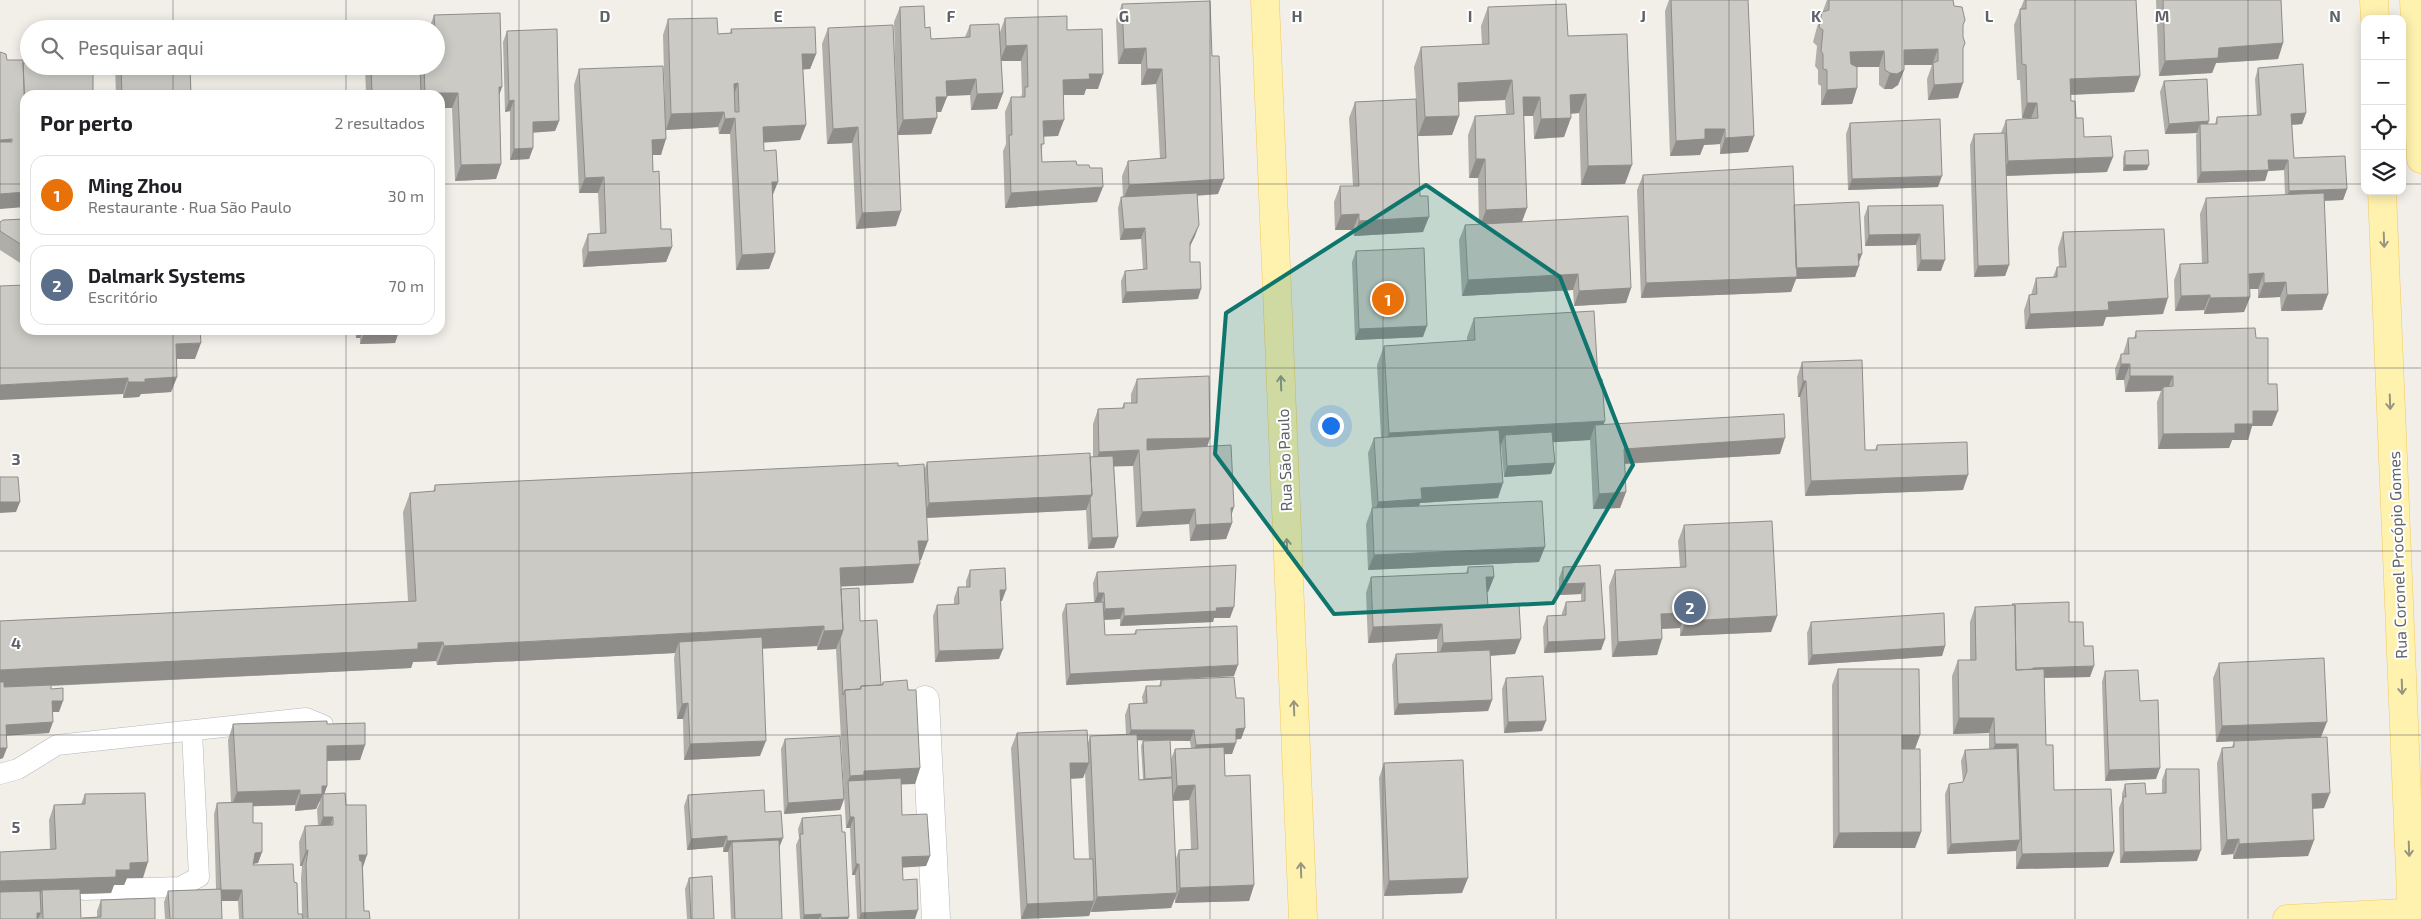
<!DOCTYPE html>
<html lang="pt">
<meta charset="utf-8">
<style>
body{margin:0;font-family:"Exo 2",sans-serif;background:#f6f6f6;color:#202124}
.controls{position:absolute;right:15px;top:15px;display:grid;overflow:hidden;border-radius:10px;box-shadow:0 2px 12px #0003}
.controls button{width:45px;height:45px;display:grid;place-items:center;padding:0;border:0;border-bottom:1px solid #e0e0e0;background:#fff;color:#202124;font:25px sans-serif}
.you{position:absolute;left:1330px;top:425px;width:18px;height:18px;margin:-12px;border:4px solid #fff;border-radius:50%;background:#1a73e8;box-shadow:0 0 0 8px #1a73e833}
.badge{display:grid;place-items:center;width:32px;height:32px;border-radius:50%;background:#0b8043;color:#fff;font-size:16px;font-weight:700}
.pin{position:absolute;translate:-50% -50%;border:2px solid #fff;box-shadow:0 1px 5px #0006}
.list{margin:0;padding:0;list-style:none}
h2{display:flex;justify-content:space-between;align-items:center;height:65px;margin:0;padding:0 20px;font-size:21px}
h2 small{font-size:16px;font-weight:400;color:#757577}
.list li{display:grid;grid-template-columns:32px 1fr auto;gap:15px;align-items:center;box-sizing:border-box;height:80px;margin:0 10px 10px;padding:0 10px;border:1px solid #e0e0e0;border-radius:15px}
.list b{display:block;font-size:19px;white-space:nowrap}
.list p{margin:0;font-size:16px;white-space:nowrap;color:#757577}
.list em{font-size:16px;font-style:normal;color:#757577}
.icon{flex:none;width:28px;height:28px;fill:none;stroke:currentColor;stroke-width:2;stroke-linecap:round;stroke-linejoin:round}
.map{position:relative;flex:none;width:2421px;height:919px;overflow:hidden}
.search{position:absolute;background:#fff;box-shadow:0 2px 12px #0003;left:20px;top:20px;width:425px;height:55px;display:flex;align-items:center;gap:12px;box-sizing:border-box;padding:0 18px;border-radius:28px;color:#757577;font-size:19px}
.panel{position:absolute;background:#fff;box-shadow:0 2px 12px #0003;left:20px;top:90px;width:425px;height:245px;border-radius:15px}
.map>svg:first-child{display:block}
.lines{fill:none;stroke-linecap:round;stroke-linejoin:round}
.service-casing{stroke:#b5b8bc;stroke-width:21}
.minor-casing{stroke:#b5b8bc;stroke-width:29}
.primary-casing{stroke:#f2c960;stroke-width:29}
.service{stroke:#fff;stroke-width:20}
.minor{stroke:#fff;stroke-width:28}
.primary{stroke:#fff2af;stroke-width:28}
.wall{fill:#afaea9;fill-rule:evenodd}
.shaded-wall{fill:#8f8d8a}
.building{fill:#cccac5;stroke:#8f8d8a;fill-rule:evenodd}
.oneway{stroke:#979581}
.marked{fill:#0f766e;fill-opacity:0.2;stroke:#0f766e;stroke-width:4;stroke-linejoin:round}
.grid{fill:none;stroke:#5f6368;stroke-width:1;stroke-opacity:0.55}
.labels{text-anchor:middle;dominant-baseline:central;stroke-width:4;stroke-linejoin:round;paint-order:stroke}
.street-label{font-size:16px;fill:#5f6368;stroke:#fff}
.grid-label{font-size:16px;text-anchor:middle;font-weight:bold;fill:#5f6368;stroke:#fff;stroke-width:4;stroke-linejoin:round;paint-order:stroke}
</style>
<div class="map">
<svg width="2421" height="919" viewBox="0 0 2421 919">
<rect width="100%" height="100%" fill="#f1efe8"/>
<g class="lines">
<defs>
<path id="service" d="M 0,774 L 18,769 L 57,745 L 306,718 L 323,725 L 323,742
M 84,890 L 180,887 L 199,877 L 192,731"/>
<path id="minor" d="M 925,700 L 936,919"/>
<path id="primary" d="M 1265,0 L 1303,919
M 2374,0 L 2375,19
M 2414,0 L 2421,159
M 2382,191 L 2412,919
M 2287,919 L 2421,912"/>
</defs>
<use href="#service" class="service-casing"/>
<use href="#minor" class="minor-casing"/>
<use href="#primary" class="primary-casing"/>
<use href="#service" class="service"/>
<use href="#minor" class="minor"/>
<use href="#primary" class="primary"/>
</g>
<path class="wall" d="M 1669,0 L 1748,0 L 1754,136 L 1748,152 L 1720,154 L 1720,144 L 1704,145 L 1700,155 L 1670,156 L 1665,11 Z
M 1827,0 L 1953,0 L 1954,6 L 1963,26 L 1963,49 L 1958,98 L 1928,100 L 1927,79 L 1932,65 L 1904,65 L 1904,70 L 1898,85 L 1892,89 L 1884,89 L 1879,85 L 1879,67 L 1856,67 L 1857,88 L 1852,104 L 1821,105 L 1821,86 L 1818,84 L 1818,70 L 1815,66 L 1817,46 L 1813,42 L 1817,27 Z
M 2024,0 L 2136,0 L 2140,76 L 2134,92 L 2071,95 L 2071,101 L 2076,118 L 2084,137 L 2107,172 L 2006,176 L 2009,265 L 2005,276 L 1974,277 L 1970,145 L 1974,134 L 2001,133 L 2006,120 L 2031,119 L 2022,118 L 2020,80 L 2017,80 L 2014,25 Z
M 2156,0 L 2281,0 L 2283,43 L 2278,59 L 2216,63 L 2212,73 L 2159,76 Z
M 1122,4 L 1212,56 L 1218,194 L 1197,196 L 1195,236 L 1190,246 L 1190,262 L 1198,299 L 1122,303 L 1121,281 L 1125,271 L 1143,270 L 1141,239 L 1120,240 L 1118,208 L 1121,197 L 1123,197 L 1122,176 L 1128,161 L 1160,159 L 1156,84 L 1141,85 L 1141,64 L 1118,64 L 1116,20 Z
M 900,7 L 925,28 L 931,39 L 965,37 L 970,25 L 1000,32 L 1005,18 L 1067,30 L 1098,89 L 1086,89 L 1084,95 L 1063,95 L 1058,136 L 1043,136 L 1042,150 L 1042,162 L 1077,165 L 1097,202 L 1005,208 L 1003,151 L 1006,144 L 1005,112 L 1011,97 L 1021,97 L 1022,94 L 1021,61 L 1001,61 L 1003,93 L 997,109 L 971,110 L 970,95 L 947,96 L 941,112 L 936,112 L 931,134 L 898,135 L 896,226 L 856,229 L 852,143 L 827,144 L 822,44 L 828,28 L 896,91 L 894,22 Z
M 1488,7 L 1568,36 L 1625,184 L 1581,185 L 1579,113 L 1570,114 L 1564,137 L 1534,139 L 1533,116 L 1524,116 L 1527,208 L 1522,221 L 1631,288 L 1626,303 L 1574,306 L 1573,290 L 1462,296 L 1459,240 L 1465,225 L 1479,224 L 1478,178 L 1469,178 L 1468,135 L 1475,116 L 1506,114 L 1505,100 L 1458,102 L 1459,116 L 1452,135 L 1418,136 L 1420,196 L 1423,232 L 1354,236 L 1353,230 L 1335,230 L 1334,202 L 1340,186 L 1353,186 L 1349,118 L 1355,102 L 1416,99 L 1414,67 L 1421,47 L 1482,45 L 1481,26 Z
M 434,15 L 499,95 L 501,164 L 496,179 L 455,181 L 452,108 L 440,95 L 351,95 L 351,94 L 366,94 L 365,66 L 436,66 L 436,29 L 429,29 Z
M 668,19 L 718,34 L 730,33 L 731,29 L 816,54 L 810,69 L 803,69 L 806,125 L 800,140 L 764,142 L 764,151 L 772,197 L 775,253 L 769,269 L 736,270 L 730,134 L 719,134 L 718,127 L 666,130 L 661,155 L 652,155 L 653,172 L 661,229 L 672,247 L 666,262 L 583,267 L 582,250 L 588,234 L 600,233 L 598,193 L 579,193 L 574,85 L 579,69 L 665,109 L 663,35 Z
M 507,31 L 559,121 L 555,131 L 533,132 L 533,148 L 529,159 L 510,160 L 510,111 L 505,112 L 503,42 Z
M 115,66 L 190,66 L 191,95 L 116,95 Z
M 2258,68 L 2306,113 L 2302,124 L 2292,125 L 2294,158 L 2347,189 L 2343,200 L 2324,201 L 2328,294 L 2322,310 L 2281,311 L 2280,297 L 2258,298 L 2258,289 L 2250,289 L 2250,297 L 2244,312 L 2204,314 L 2204,310 L 2175,311 L 2174,280 L 2180,264 L 2202,263 L 2200,214 L 2206,198 L 2285,195 L 2284,170 L 2268,171 L 2265,181 L 2197,183 L 2196,135 L 2197,133 L 2165,134 L 2160,92 L 2164,81 L 2208,124 L 2215,124 L 2217,117 L 2257,115 L 2255,79 Z
M 1850,123 L 1938,187 L 1848,190 L 1846,134 Z
M 2125,151 L 2147,170 L 2123,171 L 2123,157 Z
M 1643,175 L 1794,205 L 1859,262 L 1855,277 L 1796,279 L 1791,292 L 1641,298 L 1637,190 Z
M 1943,205 L 1941,271 L 1917,271 L 1916,245 L 1865,246 L 1864,217 L 1868,206 Z
M 25,219 L 25,266 L 0,250 L 0,222 Z
M 2063,232 L 2163,314 L 2106,317 L 2103,326 L 2025,329 L 2024,310 L 2029,295 L 2031,295 L 2036,278 L 2053,277 L 2057,267 L 2059,267 L 2058,248 Z
M 1356,251 L 1423,337 L 1355,340 L 1352,262 Z
M 25,285 L 195,359 L 176,359 L 177,377 L 171,392 L 141,394 L 139,397 L 123,398 L 123,394 Z
M 1474,318 L 1598,379 L 1603,425 L 1780,454 L 1625,464 L 1626,492 L 1620,508 L 1593,509 L 1590,440 L 1553,442 L 1555,463 L 1551,474 L 1504,477 L 1501,445 L 1498,498 L 1420,503 L 1419,506 L 1539,562 L 1368,570 L 1366,524 L 1372,508 L 1368,453 L 1374,438 L 1381,437 L 1377,365 L 1384,346 L 1467,341 L 1467,337 Z
M 355,330 L 412,330 L 409,335 L 398,334 L 395,343 L 360,344 L 360,338 L 356,338 Z
M 2136,331 L 2256,338 L 2268,384 L 2272,426 L 2252,426 L 2248,440 L 2232,440 L 2229,448 L 2158,449 L 2157,402 L 2161,391 L 2125,392 L 2124,380 L 2116,380 L 2115,369 L 2121,354 L 2123,354 L 2128,338 L 2134,338 Z
M 1802,362 L 1865,450 L 1875,450 L 1877,445 L 1963,490 L 1805,496 L 1800,397 L 1798,397 L 1797,377 Z
M 1137,379 L 1210,438 L 1207,447 L 1231,516 L 1232,523 L 1226,539 L 1190,541 L 1189,524 L 1136,527 L 1133,466 L 1114,466 L 1118,537 L 1114,548 L 1088,549 L 1086,509 L 1086,510 L 927,518 L 921,560 L 919,560 L 913,583 L 841,586 L 841,589 L 860,621 L 881,685 L 883,682 L 908,690 L 920,768 L 915,784 L 901,784 L 902,815 L 930,856 L 926,866 L 902,867 L 903,880 L 915,919 L 857,919 L 855,875 L 852,875 L 850,828 L 846,828 L 836,649 L 817,650 L 817,646 L 763,648 L 760,756 L 684,760 L 683,719 L 677,719 L 674,658 L 675,653 L 437,665 L 436,661 L 413,662 L 411,668 L 51,686 L 51,689 L 59,712 L 53,712 L 49,733 L 7,735 L 3,758 L 0,759 L 0,621 L 408,601 L 403,512 L 410,493 L 433,492 L 435,485 L 898,466 L 925,468 L 927,462 L 1093,457 L 1093,424 L 1098,409 L 1122,408 L 1124,403 L 1131,403 L 1131,394 Z
M 1684,525 L 1777,616 L 1771,632 L 1680,636 L 1680,628 L 1662,629 L 1657,655 L 1612,657 L 1609,586 L 1615,570 L 1680,567 L 1678,541 Z
M 1600,565 L 1605,639 L 1601,650 L 1544,653 L 1543,627 L 1547,616 L 1562,615 L 1562,613 L 1566,602 L 1581,601 L 1581,594 L 1559,595 L 1559,578 L 1563,567 Z
M 1468,567 L 1494,577 L 1488,592 L 1487,592 L 1488,606 L 1515,654 L 1490,656 L 1492,700 L 1488,711 L 1394,715 L 1392,665 L 1396,654 L 1437,652 L 1437,639 L 1368,643 L 1366,593 L 1371,577 L 1466,573 Z
M 970,570 L 1002,601 L 1001,601 L 999,659 L 935,662 L 933,616 L 937,605 L 954,604 L 954,598 L 958,587 L 966,587 L 966,581 Z
M 1097,572 L 1230,618 L 1214,618 L 1213,622 L 1120,626 L 1120,619 L 1104,620 L 1105,635 L 1134,634 L 1136,630 L 1234,676 L 1172,679 L 1236,698 L 1245,728 L 1241,739 L 1236,739 L 1232,754 L 1224,754 L 1225,776 L 1254,885 L 1249,901 L 1175,903 L 1175,898 L 1171,908 L 1091,912 L 1091,910 L 1089,916 L 1021,919 L 1011,748 L 1017,733 L 1088,743 L 1090,736 L 1126,734 L 1125,715 L 1129,704 L 1143,703 L 1142,697 L 1146,686 L 1159,686 L 1161,680 L 1066,685 L 1062,614 L 1066,604 L 1094,602 L 1093,583 ZM 1137,740 L 1148,741 L 1143,741 L 1141,746 L 1143,779 L 1139,780 ZM 1170,741 L 1190,741 L 1191,748 L 1175,749 L 1171,759 ZM 1085,772 L 1089,859 L 1074,859 L 1070,779 L 1083,778 ZM 1189,800 L 1191,849 L 1179,850 L 1175,861 L 1173,801 Z
M 1975,607 L 2069,622 L 2084,646 L 2090,677 L 2044,678 L 2046,745 L 2054,790 L 2114,852 L 2108,867 L 2016,869 L 2016,851 L 1947,854 L 1945,794 L 1949,784 L 1963,782 L 1961,761 L 1965,750 L 1989,749 L 1989,733 L 1953,734 L 1952,676 L 1958,660 L 1970,660 L 1970,622 Z
M 1811,622 L 1945,646 L 1942,656 L 1808,665 L 1807,633 Z
M 2219,663 L 2321,737 L 2324,808 L 2312,809 L 2314,840 L 2308,856 L 2233,859 L 2233,854 L 2221,855 L 2217,763 L 2222,748 L 2232,747 L 2234,741 L 2293,738 L 2216,742 L 2213,678 Z
M 1838,669 L 1920,735 L 1915,749 L 1921,832 L 1915,848 L 1833,848 L 1832,685 Z
M 2105,671 L 2140,701 L 2156,779 L 2105,781 L 2102,682 Z
M 1506,678 L 1542,731 L 1504,733 L 1502,689 Z
M 233,724 L 327,724 L 365,745 L 360,760 L 327,761 L 327,786 L 324,794 L 346,805 L 363,867 L 364,911 L 370,919 L 239,919 L 238,901 L 221,901 L 222,919 L 165,919 L 164,902 L 168,891 L 216,889 L 214,814 L 217,803 L 231,802 L 228,740 ZM 319,802 L 320,802 L 317,809 L 318,826 L 305,826 L 299,842 L 300,866 L 302,866 L 301,879 L 302,914 L 298,914 L 294,882 L 253,865 L 253,864 L 258,863 L 262,852 L 253,823 L 253,806 L 295,805 L 295,811 L 316,809 Z
M 785,739 L 844,799 L 840,810 L 784,814 L 781,749 Z
M 1384,763 L 1462,893 L 1384,896 L 1379,778 Z
M 2166,769 L 2197,861 L 2120,863 L 2119,808 L 2122,800 L 2122,794 L 2125,784 L 2146,794 L 2162,793 L 2162,780 Z
M 85,794 L 143,878 L 127,878 L 124,885 L 114,885 L 111,893 L 80,894 L 81,919 L 0,919 L 50,849 L 49,820 L 54,805 L 81,804 Z
M 688,795 L 765,812 L 779,848 L 782,919 L 731,919 L 728,852 L 723,852 L 723,847 L 687,850 L 684,806 Z
M 802,818 L 849,917 L 848,919 L 800,919 L 796,845 L 799,838 L 798,829 Z
M 689,878 L 714,919 L 687,919 L 685,889 Z
M 101,900 L 155,919 L 82,919 L 82,918 L 97,917 L 97,911 Z"/>
<path class="shaded-wall" d="M 2283,43 L 2278,59 L 2216,63 L 2212,73 L 2159,76 L 2165,61 L 2219,48 Z
M 1027,45 L 1021,61 L 1000,61 L 1006,46 Z
M 1146,48 L 1141,64 L 1118,64 L 1124,49 Z
M 1938,49 L 1932,65 L 1898,65 L 1904,50 Z
M 1884,51 L 1879,67 L 1844,67 L 1850,52 Z
M 802,54 L 816,54 L 810,69 L 797,70 Z
M 1147,69 L 1162,69 L 1156,84 L 1141,85 Z
M 1904,70 L 1898,85 L 1892,89 L 1884,89 L 1890,73 Z
M 1089,74 L 1103,74 L 1098,89 L 1086,89 L 1084,95 L 1057,95 L 1063,80 Z
M 2140,76 L 2134,92 L 2065,95 L 2070,79 Z
M 976,79 L 970,95 L 941,96 L 946,81 Z
M 1512,80 L 1505,100 L 1451,102 L 1458,83 Z
M 738,83 L 733,98 L 734,84 Z
M 1963,83 L 1958,98 L 1928,100 L 1934,85 Z
M 499,87 L 502,87 L 497,102 Z
M 1857,88 L 1852,104 L 1821,105 L 1827,90 Z
M 425,93 L 458,93 L 452,108 L 440,108 L 440,95 L 424,95 Z
M 1003,93 L 997,109 L 971,110 L 977,94 Z
M 1586,94 L 1579,113 L 1563,114 L 1570,95 Z
M 936,97 L 947,97 L 941,112 L 930,112 Z
M 1523,97 L 1540,97 L 1533,116 L 1516,116 Z
M 514,100 L 510,111 L 505,112 L 509,101 Z
M 2027,103 L 2037,103 L 2031,118 L 2022,118 Z
M 724,112 L 718,127 L 666,130 L 671,114 Z
M 2306,113 L 2302,124 L 2288,125 L 2291,114 Z
M 1459,116 L 1452,135 L 1418,136 L 1425,117 Z
M 735,118 L 730,134 L 719,134 L 725,119 Z
M 937,118 L 931,134 L 897,135 L 903,120 Z
M 1571,118 L 1564,137 L 1534,139 L 1541,119 Z
M 1064,120 L 1058,136 L 1037,137 L 1043,121 Z
M 559,121 L 555,131 L 529,133 L 533,122 Z
M 2209,121 L 2205,132 L 2200,124 L 2197,133 L 2165,134 L 2169,124 Z
M 806,125 L 800,140 L 757,143 L 763,127 Z
M 858,127 L 852,143 L 827,144 L 833,129 Z
M 1705,129 L 1725,129 L 1720,144 L 1704,145 L 1700,155 L 1670,156 L 1676,141 Z
M 1754,136 L 1748,152 L 1720,154 L 1725,138 Z
M 12,139 L 6,155 L 0,155 L 0,140 Z
M 666,139 L 661,155 L 646,155 L 652,140 Z
M 533,148 L 529,159 L 510,160 L 514,149 Z
M 2113,157 L 2107,172 L 2002,176 L 2008,161 Z
M 1476,159 L 1485,159 L 1478,178 L 1469,178 Z
M 2268,160 L 2288,160 L 2284,170 L 2268,171 L 2265,181 L 2197,183 L 2201,172 Z
M 501,164 L 496,179 L 455,181 L 461,165 Z
M 1632,165 L 1625,184 L 1581,185 L 1588,166 Z
M 2125,165 L 2149,165 L 2147,170 L 2123,171 Z
M 1942,176 L 1938,187 L 1848,190 L 1852,179 Z
M 604,177 L 598,193 L 579,193 L 585,178 Z
M 1224,179 L 1218,194 L 1123,200 L 1129,185 Z
M 772,182 L 778,182 L 772,197 Z
M 1103,187 L 1097,202 L 1005,208 L 1011,193 Z
M 2347,189 L 2343,200 L 2285,202 L 2289,191 Z
M 25,192 L 25,207 L 0,209 L 0,194 Z
M 1527,208 L 1520,227 L 1479,229 L 1486,210 Z
M 901,211 L 896,226 L 856,229 L 862,213 Z
M 1359,214 L 1353,230 L 1335,230 L 1341,215 Z
M 1429,217 L 1423,232 L 1354,236 L 1359,221 Z
M 1199,225 L 1195,236 L 1186,254 L 1190,243 Z
M 1145,228 L 1141,239 L 1120,240 L 1124,229 Z
M 1920,234 L 1916,245 L 1865,246 L 1869,235 Z
M 672,247 L 666,262 L 583,267 L 588,252 Z
M 775,253 L 769,269 L 736,270 L 742,255 Z
M 1858,254 L 1862,254 L 1858,265 Z
M 1921,260 L 1945,260 L 1941,271 L 1917,271 Z
M 2009,265 L 2005,276 L 1974,277 L 1978,266 Z
M 1859,266 L 1855,277 L 1796,279 L 1791,292 L 1641,298 L 1646,283 L 1795,268 Z
M 2264,273 L 2258,289 L 2243,289 L 2249,274 Z
M 1578,274 L 1573,290 L 1462,296 L 1468,280 Z
M 2286,282 L 2280,297 L 2258,298 L 2264,283 Z
M 1631,288 L 1626,303 L 1574,306 L 1579,291 Z
M 1201,289 L 1198,299 L 1122,303 L 1126,292 Z
M 2328,294 L 2322,310 L 2281,311 L 2287,295 Z
M 2210,295 L 2204,310 L 2175,311 L 2181,296 Z
M 2250,297 L 2244,312 L 2204,314 L 2210,298 Z
M 2168,298 L 2163,314 L 2106,317 L 2103,326 L 2025,329 L 2030,314 L 2108,302 Z
M 1427,326 L 1423,337 L 1355,340 L 1359,329 Z
M 359,330 L 363,330 L 360,338 L 356,338 Z
M 365,330 L 412,330 L 409,335 L 398,334 L 395,343 L 360,344 Z
M 201,343 L 195,359 L 170,359 L 176,344 Z
M 2121,364 L 2130,364 L 2124,380 L 2116,380 Z
M 2130,376 L 2173,376 L 2167,391 L 2163,387 L 2161,391 L 2125,392 Z
M 177,377 L 171,392 L 141,394 L 139,397 L 123,398 L 128,382 L 145,379 Z
M 128,378 L 123,394 L 0,400 L 0,385 Z
M 1803,381 L 1806,381 L 1800,397 L 1798,397 Z
M 2253,411 L 2278,411 L 2272,426 L 2252,426 L 2248,440 L 2232,440 L 2229,448 L 2158,449 L 2163,434 L 2235,424 Z
M 1605,421 L 1598,440 L 1595,425 L 1590,440 L 1506,445 L 1505,435 L 1501,445 L 1382,452 L 1389,433 Z
M 1210,438 L 1205,453 L 1141,455 L 1147,439 Z
M 1785,438 L 1780,454 L 1618,464 L 1624,449 Z
M 1139,450 L 1133,466 L 1094,467 L 1099,452 Z
M 1555,463 L 1551,474 L 1504,477 L 1507,466 Z
M 1968,475 L 1963,490 L 1805,496 L 1811,481 Z
M 1503,483 L 1498,498 L 1420,503 L 1416,515 L 1373,517 L 1378,502 L 1421,488 Z
M 1626,492 L 1620,508 L 1593,509 L 1599,494 Z
M 1092,495 L 1086,510 L 923,518 L 929,503 Z
M 0,502 L 20,502 L 16,512 L 0,513 Z
M 1234,507 L 1229,523 L 1231,508 Z
M 1195,509 L 1189,524 L 1136,527 L 1142,512 Z
M 1232,523 L 1226,539 L 1190,541 L 1196,525 Z
M 1118,537 L 1114,548 L 1088,549 L 1092,538 Z
M 918,541 L 928,541 L 921,560 L 912,560 Z
M 1545,547 L 1539,562 L 1368,570 L 1374,555 Z
M 920,564 L 913,583 L 833,587 L 840,568 Z
M 1486,577 L 1494,577 L 1488,592 L 1480,593 Z
M 1585,583 L 1581,594 L 1559,595 L 1563,584 Z
M 1000,590 L 1006,590 L 1002,601 L 996,601 Z
M 1098,593 L 1104,593 L 1100,604 L 1094,604 Z
M 1234,607 L 1230,618 L 1214,618 L 1213,622 L 1120,626 L 1124,616 L 1216,608 Z
M 1124,608 L 1120,619 L 1101,620 L 1105,609 Z
M 1685,613 L 1680,628 L 1655,629 L 1661,614 Z
M 1777,616 L 1771,632 L 1680,636 L 1686,621 Z
M 1442,624 L 1437,639 L 1368,643 L 1373,627 Z
M 824,626 L 817,646 L 680,653 L 679,642 L 675,653 L 437,665 L 444,646 Z
M 843,630 L 836,649 L 817,650 L 824,631 Z
M 1521,639 L 1515,654 L 1438,659 L 1443,643 Z
M 1605,639 L 1601,650 L 1544,653 L 1548,642 Z
M 1662,639 L 1657,655 L 1612,657 L 1618,642 Z
M 443,642 L 436,661 L 413,662 L 411,668 L 0,688 L 0,670 L 418,643 Z
M 1945,646 L 1942,656 L 1808,665 L 1812,655 Z
M 1003,649 L 999,659 L 935,662 L 939,651 Z
M 1238,665 L 1234,676 L 1066,685 L 1070,674 Z
M 2094,666 L 2090,677 L 2032,678 L 2033,668 Z
M 1492,700 L 1488,711 L 1394,715 L 1398,704 Z
M 52,701 L 63,701 L 59,712 L 48,712 Z
M 688,703 L 683,719 L 677,719 L 682,704 Z
M 1959,718 L 1994,718 L 1989,733 L 1953,734 Z
M 1546,721 L 1542,731 L 1504,733 L 1508,722 Z
M 53,722 L 49,733 L 2,736 L 6,725 Z
M 2327,722 L 2321,737 L 2216,742 L 2222,726 Z
M 1245,728 L 1241,739 L 1232,740 L 1236,729 Z
M 1131,730 L 1194,730 L 1190,741 L 1127,740 Z
M 1902,735 L 1920,735 L 1914,751 L 1896,751 Z
M 766,741 L 760,756 L 684,760 L 690,744 Z
M 1236,743 L 1232,754 L 1192,755 L 1196,745 Z
M 1995,744 L 2018,744 L 2013,759 L 1990,760 Z
M 365,745 L 360,760 L 321,761 L 327,746 Z
M 0,748 L 7,748 L 3,758 L 0,759 Z
M 1070,763 L 1089,763 L 1083,778 L 1064,779 Z
M 920,768 L 915,784 L 860,786 L 848,781 L 850,776 L 864,771 Z
M 2160,768 L 2156,779 L 2105,781 L 2109,770 Z
M 1195,785 L 1189,800 L 1171,801 L 1177,786 Z
M 322,786 L 327,786 L 323,798 L 323,794 L 316,809 L 295,811 L 300,795 Z
M 300,790 L 295,805 L 231,807 L 237,792 Z
M 2330,793 L 2324,808 L 2306,809 L 2312,794 Z
M 844,799 L 840,810 L 784,814 L 788,803 Z
M 323,817 L 333,817 L 328,832 L 318,833 Z
M 850,817 L 854,817 L 850,828 L 846,828 Z
M 1921,832 L 1915,848 L 1833,848 L 1839,833 Z
M 727,836 L 723,847 L 687,850 L 691,839 Z
M 783,838 L 779,848 L 732,842 L 728,852 L 723,852 L 727,841 Z
M 2239,839 L 2233,854 L 2221,855 L 2227,840 Z
M 2020,840 L 2016,851 L 1947,854 L 1951,844 Z
M 2314,840 L 2308,856 L 2233,859 L 2239,844 Z
M 308,850 L 302,866 L 300,866 L 306,851 Z
M 2201,850 L 2197,861 L 2120,863 L 2124,852 Z
M 262,852 L 258,863 L 251,864 L 255,853 Z
M 2114,852 L 2108,867 L 2016,869 L 2022,854 Z
M 359,855 L 367,855 L 362,870 L 354,870 Z
M 930,856 L 926,866 L 898,868 L 902,857 Z
M 148,862 L 143,878 L 127,878 L 124,885 L 114,885 L 111,893 L 42,895 L 42,890 L 40,895 L 0,896 L 0,881 L 116,870 L 130,863 Z
M 856,864 L 859,864 L 855,875 L 852,875 Z
M 1468,878 L 1462,893 L 1384,896 L 1389,881 Z
M 1254,885 L 1249,901 L 1175,903 L 1180,888 Z
M 221,890 L 242,890 L 238,901 L 217,901 Z
M 1177,893 L 1171,908 L 1091,912 L 1097,897 Z
M 1094,901 L 1089,916 L 1021,919 L 1027,904 Z
M 918,910 L 915,919 L 859,919 L 861,913 Z
M 37,913 L 41,913 L 38,919 L 35,919 Z
M 821,914 L 819,919 L 803,919 L 804,915 Z
M 849,917 L 848,919 L 821,919 L 821,918 Z"/>
<path class="building" d="M 1671,0 L 1748,0 L 1754,136 L 1725,138 L 1725,129 L 1705,129 L 1705,139 L 1676,141 Z
M 1829,0 L 1953,0 L 1954,6 L 1962,7 L 1965,20 L 1963,25 L 1963,37 L 1965,43 L 1963,48 L 1963,83 L 1934,85 L 1933,63 L 1938,61 L 1938,49 L 1904,50 L 1904,70 L 1897,74 L 1890,73 L 1885,70 L 1884,51 L 1850,52 L 1851,64 L 1857,67 L 1857,88 L 1827,90 L 1827,70 L 1823,69 L 1823,54 L 1821,51 L 1823,30 L 1819,27 L 1822,12 L 1829,10 Z
M 2026,0 L 2136,0 L 2140,76 L 2070,79 L 2071,101 L 2075,101 L 2076,118 L 2083,118 L 2084,137 L 2111,136 L 2113,157 L 2008,161 L 2006,120 L 2038,118 L 2037,103 L 2027,103 L 2026,65 L 2022,64 L 2020,9 L 2026,9 Z
M 2163,0 L 2281,0 L 2283,43 L 2219,48 L 2218,58 L 2165,61 Z
M 1210,1 L 1212,56 L 1219,56 L 1224,179 L 1129,185 L 1128,161 L 1166,158 L 1162,69 L 1147,69 L 1146,48 L 1124,49 L 1122,4 Z
M 1566,4 L 1568,36 L 1627,34 L 1632,165 L 1588,166 L 1586,94 L 1570,95 L 1571,118 L 1541,119 L 1540,97 L 1523,97 L 1527,208 L 1486,210 L 1485,159 L 1476,159 L 1475,116 L 1514,114 L 1512,80 L 1458,83 L 1459,116 L 1425,117 L 1421,47 L 1489,44 L 1488,7 Z
M 924,6 L 925,28 L 930,27 L 931,39 L 970,37 L 970,25 L 999,24 L 1003,93 L 977,94 L 976,79 L 946,81 L 947,97 L 936,97 L 937,118 L 903,120 L 900,7 Z
M 500,13 L 502,87 L 499,87 L 501,164 L 461,165 L 458,93 L 425,93 L 424,66 L 436,66 L 436,29 L 435,29 L 434,15 Z
M 1067,16 L 1067,30 L 1102,29 L 1103,74 L 1089,74 L 1090,79 L 1063,80 L 1064,120 L 1043,121 L 1044,144 L 1041,144 L 1042,162 L 1076,161 L 1077,165 L 1089,165 L 1090,168 L 1102,168 L 1103,187 L 1011,193 L 1009,135 L 1012,135 L 1011,97 L 1025,97 L 1025,87 L 1028,87 L 1027,45 L 1006,46 L 1005,18 Z
M 717,18 L 718,34 L 732,33 L 731,29 L 815,27 L 816,54 L 802,54 L 806,125 L 763,127 L 764,151 L 776,150 L 778,182 L 772,182 L 775,253 L 742,255 L 735,118 L 725,119 L 724,112 L 671,114 L 668,19 ZM 738,83 L 739,112 L 735,112 L 734,84 Z
M 893,25 L 901,211 L 862,213 L 858,127 L 833,129 L 828,28 Z
M 557,29 L 559,121 L 533,122 L 533,148 L 514,149 L 514,100 L 509,101 L 507,31 Z
M 0,52 L 6,54 L 7,60 L 23,60 L 25,112 L 25,192 L 0,194 L 0,142 L 12,142 L 12,139 L 0,140 Z
M 23,63 L 29,63 L 29,66 L 93,66 L 93,95 L 25,95 L 25,112 Z
M 2303,64 L 2306,113 L 2291,114 L 2294,158 L 2345,156 L 2347,189 L 2289,191 L 2288,160 L 2268,160 L 2269,170 L 2201,172 L 2200,124 L 2217,124 L 2217,117 L 2261,115 L 2258,68 Z
M 121,66 L 190,66 L 191,95 L 122,95 Z
M 371,66 L 420,66 L 421,95 L 351,95 L 351,94 L 372,94 Z
M 663,66 L 666,139 L 652,140 L 653,172 L 659,171 L 661,229 L 671,229 L 672,247 L 588,252 L 588,234 L 606,233 L 604,177 L 585,178 L 579,69 Z
M 2207,79 L 2209,121 L 2169,124 L 2164,81 Z
M 1416,99 L 1420,196 L 1428,196 L 1429,217 L 1359,221 L 1359,214 L 1341,215 L 1340,186 L 1359,186 L 1355,102 Z
M 1940,119 L 1942,176 L 1852,179 L 1850,123 Z
M 2005,133 L 2009,265 L 1978,266 L 1974,134 Z
M 2148,150 L 2149,165 L 2125,165 L 2125,151 Z
M 1793,166 L 1797,277 L 1646,283 L 1643,175 Z
M 1197,193 L 1199,225 L 1190,243 L 1190,262 L 1200,262 L 1201,289 L 1126,292 L 1125,271 L 1147,269 L 1145,228 L 1124,229 L 1121,197 Z
M 2324,193 L 2328,294 L 2287,295 L 2286,282 L 2264,283 L 2264,273 L 2249,274 L 2250,297 L 2210,298 L 2210,295 L 2181,296 L 2180,264 L 2208,263 L 2206,198 Z
M 1859,202 L 1862,254 L 1858,254 L 1859,266 L 1796,268 L 1794,205 Z
M 1943,205 L 1945,260 L 1921,260 L 1920,234 L 1869,235 L 1868,206 Z
M 1628,216 L 1631,288 L 1579,291 L 1578,274 L 1468,280 L 1465,225 Z
M 25,219 L 25,247 L 0,231 L 0,222 L 3,220 Z
M 2164,229 L 2168,298 L 2108,302 L 2109,310 L 2030,314 L 2029,295 L 2037,294 L 2036,278 L 2057,277 L 2057,267 L 2066,267 L 2063,232 Z
M 1424,248 L 1427,326 L 1359,329 L 1356,251 Z
M 25,285 L 25,330 L 200,330 L 201,343 L 176,344 L 177,377 L 145,379 L 145,382 L 128,382 L 128,378 L 0,385 L 0,286 Z
M 1594,311 L 1598,379 L 1602,379 L 1605,421 L 1389,433 L 1384,346 L 1475,340 L 1474,318 Z
M 2255,328 L 2256,338 L 2268,338 L 2268,384 L 2277,384 L 2278,411 L 2253,411 L 2253,424 L 2235,424 L 2235,433 L 2163,434 L 2163,387 L 2173,386 L 2173,376 L 2130,376 L 2130,364 L 2121,364 L 2121,354 L 2129,354 L 2128,338 L 2136,338 L 2136,331 Z
M 1862,360 L 1865,450 L 1877,450 L 1877,445 L 1967,442 L 1968,475 L 1811,481 L 1806,381 L 1803,381 L 1802,362 Z
M 1209,376 L 1210,438 L 1147,439 L 1147,450 L 1231,445 L 1234,507 L 1231,508 L 1232,523 L 1196,525 L 1195,509 L 1142,512 L 1139,450 L 1099,452 L 1098,409 L 1124,408 L 1124,403 L 1137,403 L 1137,379 Z
M 1784,414 L 1785,438 L 1624,449 L 1626,492 L 1599,494 L 1595,425 Z
M 1499,430 L 1503,483 L 1421,488 L 1422,499 L 1378,502 L 1374,438 Z
M 1552,432 L 1555,463 L 1507,466 L 1505,435 Z
M 1090,453 L 1092,495 L 929,503 L 927,462 Z
M 1113,456 L 1118,537 L 1092,538 L 1090,498 L 1092,495 L 1090,457 Z
M 898,463 L 898,466 L 924,464 L 928,541 L 918,541 L 920,564 L 840,568 L 843,630 L 824,631 L 824,626 L 444,646 L 443,642 L 418,643 L 418,649 L 0,670 L 0,621 L 416,601 L 410,493 L 435,491 L 435,485 Z
M 0,477 L 18,477 L 20,502 L 0,502 Z
M 1542,501 L 1545,547 L 1374,555 L 1372,508 Z
M 1772,521 L 1777,616 L 1686,621 L 1685,613 L 1661,614 L 1662,639 L 1618,642 L 1615,570 L 1686,567 L 1684,525 Z
M 1236,565 L 1234,607 L 1216,608 L 1217,611 L 1124,616 L 1124,608 L 1105,609 L 1104,593 L 1098,593 L 1097,572 Z
M 1600,565 L 1605,639 L 1548,642 L 1547,616 L 1566,615 L 1566,602 L 1585,601 L 1585,583 L 1563,584 L 1563,567 Z
M 1493,566 L 1494,577 L 1486,577 L 1488,606 L 1519,604 L 1521,639 L 1443,643 L 1442,624 L 1373,627 L 1371,577 L 1468,573 L 1468,567 Z
M 1005,568 L 1006,590 L 1000,590 L 1003,649 L 939,651 L 937,605 L 959,604 L 958,587 L 970,587 L 970,570 Z
M 859,588 L 860,621 L 877,620 L 881,685 L 861,686 L 860,689 L 845,690 L 843,695 L 840,639 L 843,630 L 841,589 Z
M 1103,602 L 1105,635 L 1136,634 L 1136,630 L 1237,626 L 1238,665 L 1070,674 L 1066,604 Z
M 2069,602 L 2069,622 L 2083,622 L 2084,646 L 2093,646 L 2094,666 L 2033,668 L 2033,669 L 2016,670 L 2015,605 L 2013,605 L 2012,604 Z
M 2015,605 L 2016,670 L 2044,669 L 2046,745 L 2053,745 L 2054,790 L 2111,789 L 2114,852 L 2022,854 L 2018,744 L 1995,744 L 1994,718 L 1959,718 L 1958,660 L 1976,660 L 1975,607 Z
M 1944,613 L 1945,646 L 1812,655 L 1811,622 Z
M 762,637 L 766,741 L 690,744 L 688,703 L 682,704 L 679,642 Z
M 1490,650 L 1492,700 L 1398,704 L 1396,654 Z
M 2324,658 L 2327,722 L 2222,726 L 2219,663 Z
M 1838,669 L 1919,669 L 1920,735 L 1902,735 L 1902,749 L 1920,749 L 1921,832 L 1839,833 Z
M 2138,670 L 2140,701 L 2158,700 L 2160,768 L 2109,770 L 2105,671 Z
M 1543,676 L 1546,721 L 1508,722 L 1506,678 Z
M 1234,677 L 1236,698 L 1244,698 L 1245,728 L 1236,729 L 1236,743 L 1196,745 L 1194,730 L 1131,730 L 1129,704 L 1147,703 L 1146,686 L 1161,686 L 1161,680 Z
M 907,680 L 908,690 L 916,690 L 920,768 L 864,771 L 864,775 L 850,776 L 845,690 L 861,689 L 861,686 L 883,685 L 883,682 Z
M 0,682 L 4,682 L 4,687 L 51,685 L 51,689 L 63,688 L 63,701 L 52,701 L 53,722 L 6,725 L 7,748 L 0,748 Z
M 327,721 L 327,724 L 365,723 L 365,745 L 327,746 L 327,786 L 322,786 L 322,794 L 300,795 L 300,790 L 237,792 L 233,724 Z
M 1087,730 L 1089,763 L 1070,763 L 1074,859 L 1093,859 L 1094,901 L 1027,904 L 1017,733 Z
M 1137,734 L 1139,780 L 1172,778 L 1177,893 L 1097,897 L 1090,736 Z
M 840,736 L 844,799 L 788,803 L 785,739 Z
M 2327,737 L 2330,793 L 2312,794 L 2314,840 L 2239,844 L 2239,839 L 2227,840 L 2222,748 L 2234,747 L 2234,741 Z
M 1170,740 L 1172,777 L 1145,779 L 1143,741 Z
M 1224,747 L 1225,776 L 1250,775 L 1254,885 L 1180,888 L 1179,850 L 1198,849 L 1195,785 L 1177,786 L 1175,749 Z
M 2017,748 L 2020,840 L 1951,844 L 1949,784 L 1963,782 L 1967,771 L 1965,750 Z
M 1463,760 L 1468,878 L 1389,881 L 1384,763 Z
M 2166,769 L 2199,769 L 2201,850 L 2124,852 L 2123,797 L 2126,797 L 2125,784 L 2145,783 L 2146,794 L 2166,793 Z
M 901,778 L 902,815 L 927,814 L 930,856 L 902,857 L 903,880 L 917,879 L 918,910 L 861,913 L 859,864 L 856,864 L 854,817 L 850,817 L 848,781 Z
M 764,790 L 765,812 L 781,811 L 783,838 L 727,841 L 727,836 L 691,839 L 688,795 Z
M 145,793 L 148,862 L 130,863 L 130,870 L 116,870 L 116,877 L 0,881 L 0,852 L 56,849 L 54,805 L 85,804 L 85,794 Z
M 345,793 L 346,805 L 366,805 L 367,855 L 359,855 L 360,861 L 362,861 L 364,911 L 369,911 L 370,919 L 308,919 L 306,864 L 308,850 L 306,851 L 305,826 L 333,825 L 333,817 L 323,817 L 323,794 Z
M 253,802 L 253,823 L 262,823 L 262,852 L 255,853 L 253,865 L 293,864 L 294,882 L 297,883 L 298,914 L 302,914 L 303,919 L 243,919 L 242,890 L 221,890 L 217,803 Z
M 841,815 L 842,832 L 845,832 L 849,917 L 821,918 L 821,914 L 804,915 L 800,834 L 803,834 L 802,818 Z
M 779,840 L 782,919 L 735,919 L 732,842 Z
M 712,876 L 714,919 L 691,919 L 689,878 Z
M 80,889 L 81,919 L 43,919 L 42,890 Z
M 221,889 L 222,919 L 170,919 L 168,891 Z
M 40,891 L 41,913 L 37,913 L 37,919 L 0,919 L 0,892 Z
M 155,898 L 155,919 L 82,919 L 82,918 L 101,917 L 101,900 Z"/>
<defs><path id="oneway-shaft" d="M-6 0H5M1.5-3L5.5 0L1.5 3" fill="none" stroke-width="1.6" stroke-linecap="round" stroke-linejoin="round" transform="scale(1.25)"/></defs>
<g class="oneway">
<use href="#oneway-shaft" transform="translate(2384 240) rotate(88)"/>
<use href="#oneway-shaft" transform="translate(1281 383) rotate(-92)"/>
<use href="#oneway-shaft" transform="translate(2390 402) rotate(88)"/>
<use href="#oneway-shaft" transform="translate(1287 546) rotate(-92)"/>
<use href="#oneway-shaft" transform="translate(2402 687) rotate(88)"/>
<use href="#oneway-shaft" transform="translate(1294 708) rotate(-92)"/>
<use href="#oneway-shaft" transform="translate(2409 849) rotate(88)"/>
<use href="#oneway-shaft" transform="translate(1301 870) rotate(-92)"/>
</g>
<path class="marked" d="M 1426,185 L 1560,277 L 1633,465 L 1553,603 L 1334,614 L 1215,454 L 1226,313 Z"/>
<path class="grid" d="M 173,0 L 173,29M 346,0 L 346,29M 519,0 L 519,919M 692,0 L 692,919M 865,0 L 865,919M 1038,0 L 1038,919M 1210,0 L 1210,919M 1383,0 L 1383,919M 1556,0 L 1556,919M 1729,0 L 1729,919M 1902,0 L 1902,919M 2075,0 L 2075,919M 2248,0 L 2248,919M 173,66 L 173,95M 346,66 L 346,95M 0,184 L 25,184M 440,184 L 2365,184M 2402,184 L 2421,184M 173,330 L 173,919M 346,330 L 346,919M 0,368 L 2421,368M 0,551 L 2421,551M 0,735 L 2421,735"/>
<g class="labels">
<g class="street-label">
<text transform="translate(1284 460) rotate(-92)">Rua São Paulo</text>
<text transform="translate(2397 555) rotate(-92)">Rua Coronel Procópio Gomes</text>
</g>
</g>
<g class="grid-label">
<text x="605" y="22">D</text>
<text x="778" y="22">E</text>
<text x="951" y="22">F</text>
<text x="1124" y="22">G</text>
<text x="1297" y="22">H</text>
<text x="1470" y="22">I</text>
<text x="1643" y="22">J</text>
<text x="1816" y="22">K</text>
<text x="1989" y="22">L</text>
<text x="2162" y="22">M</text>
<text x="2335" y="22">N</text>
<text x="16" y="465">3</text>
<text x="16" y="649">4</text>
<text x="16" y="833">5</text>
</g>
</svg>
<div class="controls">
<button>+</button>
<button>−</button>
<button><svg class="icon" aria-label="locate" viewBox="0 0 24 24"><circle cx="12" cy="12" r="6"/><path d="M12 2v4M12 18v4M2 12h4M18 12h4"/></svg></button>
<button><svg class="icon" aria-label="layers" viewBox="0 0 24 24"><path d="M12 4l9 5-9 5-9-5zM3 14l9 5 9-5"/></svg></button>
</div>
<div class="you"></div>
<div class="pin badge" style="left:1388px;top:299px;background:#e8710a">1</div>
<div class="pin badge" style="left:1690px;top:607px;background:#5c6f8a">2</div>
<div class="search"><svg class="icon" aria-label="search" viewBox="0 0 24 24"><circle cx="10" cy="10" r="6"/><path d="M15 15l6 6"/></svg>Pesquisar aqui</div>
<section class="panel">
<h2>Por perto<small>2 resultados</small></h2>
<ul class="list">
<li><span class="badge" style="background:#e8710a">1</span><div><b>Ming Zhou</b><p>Restaurante · Rua São Paulo</p></div><em>30 m</em></li>
<li><span class="badge" style="background:#5c6f8a">2</span><div><b>Dalmark Systems</b><p>Escritório</p></div><em>70 m</em></li>
</ul>
</section>
</div>
